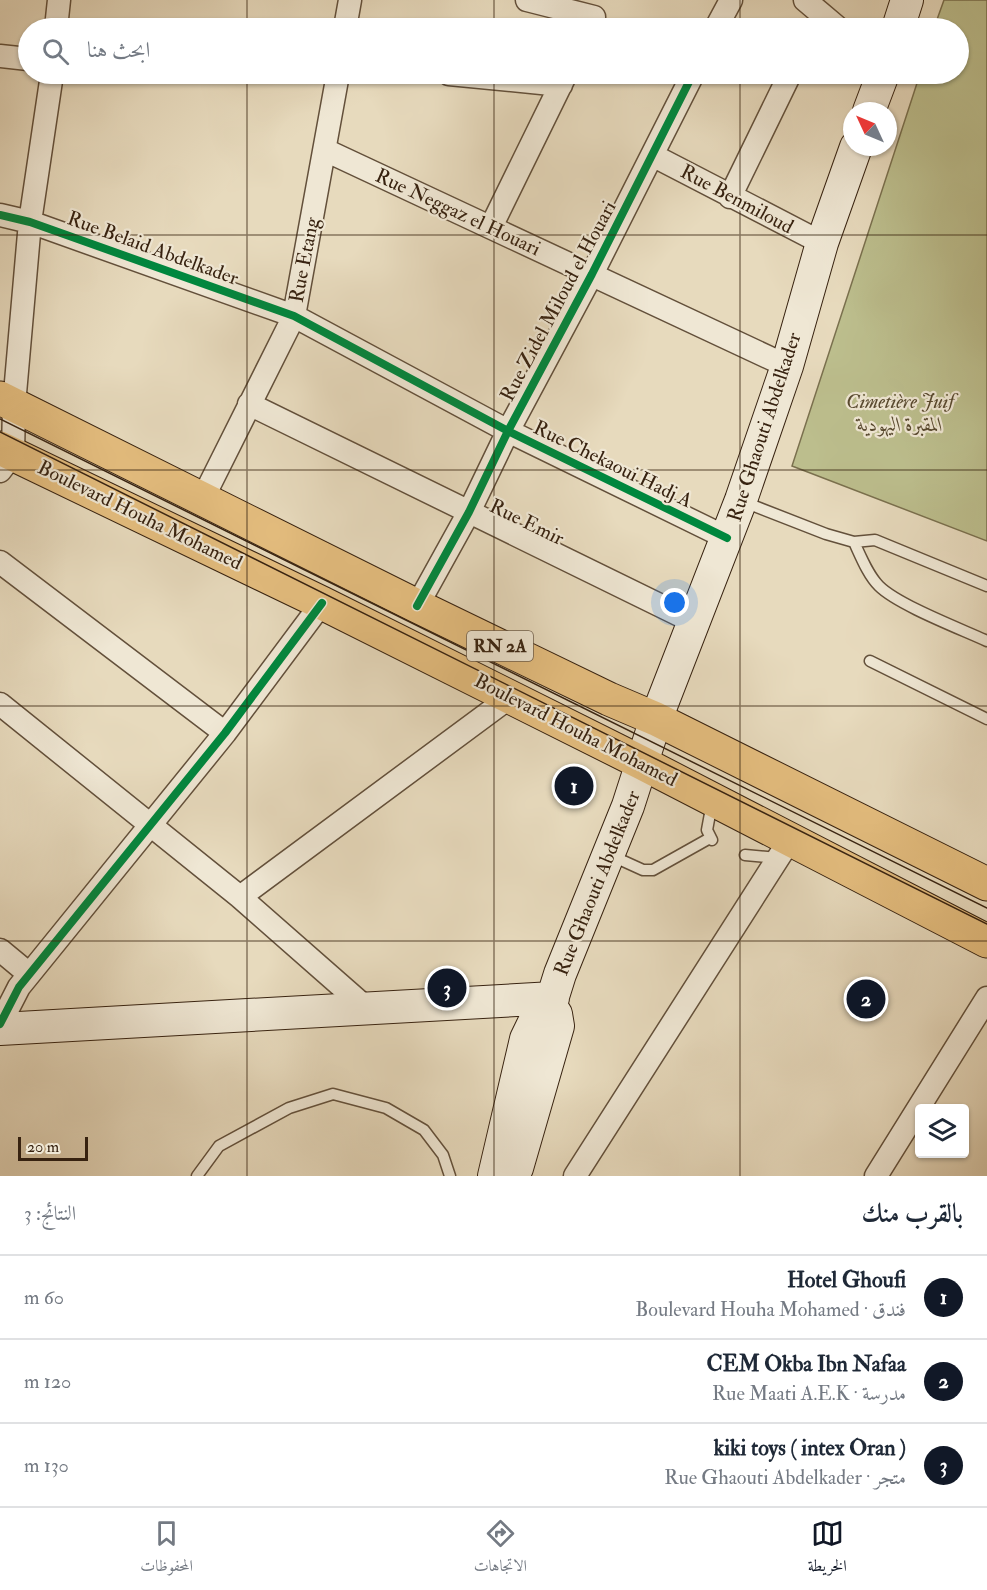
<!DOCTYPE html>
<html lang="ar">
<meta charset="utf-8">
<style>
body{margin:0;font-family:"IM FELL Double Pica",Amiri,serif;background:#f6f6f7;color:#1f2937;direction:rtl}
.controls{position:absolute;right:18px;bottom:18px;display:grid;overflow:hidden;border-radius:6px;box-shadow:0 2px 4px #0004}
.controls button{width:54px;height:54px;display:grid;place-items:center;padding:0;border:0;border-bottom:2px solid #e0e1e3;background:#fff;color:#1f2937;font:30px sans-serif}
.compass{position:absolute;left:843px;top:102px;width:54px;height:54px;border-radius:50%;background:#fff;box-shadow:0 2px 4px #0004;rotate:314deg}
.scale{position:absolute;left:18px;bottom:15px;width:70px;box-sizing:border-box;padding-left:6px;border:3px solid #372210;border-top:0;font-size:16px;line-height:21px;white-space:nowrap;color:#372210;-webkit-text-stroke:4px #efe7d4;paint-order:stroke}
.you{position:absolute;left:675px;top:603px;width:21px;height:21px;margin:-15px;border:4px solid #fff;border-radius:50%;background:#1a73e8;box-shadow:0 0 0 9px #1a73e833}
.badge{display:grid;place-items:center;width:39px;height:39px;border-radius:50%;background:#111827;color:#fff;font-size:20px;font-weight:700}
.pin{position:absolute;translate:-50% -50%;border:3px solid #fff;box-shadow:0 2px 6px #0006}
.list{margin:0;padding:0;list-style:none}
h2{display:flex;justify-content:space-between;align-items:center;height:78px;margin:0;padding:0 24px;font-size:26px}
h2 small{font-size:20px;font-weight:400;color:#747a83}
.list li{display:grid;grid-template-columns:39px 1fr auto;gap:18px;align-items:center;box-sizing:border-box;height:84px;padding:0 24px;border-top:2px solid #e0e1e3}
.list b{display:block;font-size:22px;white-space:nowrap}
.list p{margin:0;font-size:20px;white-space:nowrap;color:#747a83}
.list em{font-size:20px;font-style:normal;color:#747a83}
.icon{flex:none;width:33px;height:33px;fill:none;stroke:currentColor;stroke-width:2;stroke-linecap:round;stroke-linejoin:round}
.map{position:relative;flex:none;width:987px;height:1176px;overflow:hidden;direction:ltr}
.search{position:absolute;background:#fff;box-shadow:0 2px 4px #0004;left:18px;right:18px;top:18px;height:66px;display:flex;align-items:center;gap:15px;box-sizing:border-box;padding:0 21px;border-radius:33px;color:#747a83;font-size:22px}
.sheet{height:330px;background:#fff}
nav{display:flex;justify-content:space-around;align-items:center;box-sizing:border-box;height:84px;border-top:2px solid #e0e1e3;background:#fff;font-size:16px;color:#747a83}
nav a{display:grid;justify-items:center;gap:3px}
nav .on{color:#111827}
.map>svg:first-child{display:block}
.green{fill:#bcbe8d;stroke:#7a704e;stroke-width:1.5}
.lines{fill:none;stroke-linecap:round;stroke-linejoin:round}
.service-casing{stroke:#63503b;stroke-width:13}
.minor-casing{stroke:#63503b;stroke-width:25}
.secondary-casing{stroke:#372210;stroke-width:34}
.primary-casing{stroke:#372210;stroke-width:35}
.service{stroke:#efe7d4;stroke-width:10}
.minor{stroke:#efe7d4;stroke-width:22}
.secondary{stroke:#efe7d4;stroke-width:32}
.primary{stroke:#e4bd7e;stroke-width:33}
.tram{stroke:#372210;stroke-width:1.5}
.cycleway-casing{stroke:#efe7d4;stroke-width:11}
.cycleway{stroke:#00873e;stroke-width:8}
.grid{fill:none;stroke:#372210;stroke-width:1.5;stroke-opacity:0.55}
.labels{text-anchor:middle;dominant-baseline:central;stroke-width:4.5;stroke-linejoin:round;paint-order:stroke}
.shield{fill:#efe7d4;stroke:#6e5d4b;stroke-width:1.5}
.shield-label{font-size:18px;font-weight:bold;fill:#372210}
.street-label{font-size:20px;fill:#372210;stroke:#efe7d4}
.park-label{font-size:20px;font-style:italic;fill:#58492f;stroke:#efe7d4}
</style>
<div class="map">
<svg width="987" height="1176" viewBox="0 0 987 1176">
<rect width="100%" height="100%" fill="#e7dabd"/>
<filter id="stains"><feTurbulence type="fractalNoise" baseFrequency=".00333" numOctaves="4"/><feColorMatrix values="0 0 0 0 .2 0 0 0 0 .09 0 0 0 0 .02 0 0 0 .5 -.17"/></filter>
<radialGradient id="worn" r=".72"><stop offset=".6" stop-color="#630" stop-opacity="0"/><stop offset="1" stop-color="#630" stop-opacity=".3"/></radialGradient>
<path class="green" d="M 944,0 L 987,0 L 987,541 L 792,466 L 920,74 L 958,74 L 958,28 L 934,28 Z"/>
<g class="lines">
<defs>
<path id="service" d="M 744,502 L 826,534 L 854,542 L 875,540 L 987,586
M 854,542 C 861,557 868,575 879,586 C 898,605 961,629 987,641
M 870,661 L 987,719
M 712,803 L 707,830 L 712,840
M 610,855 L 643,870 L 653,870 L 710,838
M 745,855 L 778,858
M 197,1176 L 219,1146 L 289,1108 L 333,1094 L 386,1108 L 424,1130 L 443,1155 L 450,1176"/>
<path id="minor" d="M 527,0 L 594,17
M 805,0 L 838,28
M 56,28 L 59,0
M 345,28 L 350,0
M 716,28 L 731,0
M 0,56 L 28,59
M 449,74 L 561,85
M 325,150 L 787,366
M 652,155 L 822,243
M 730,197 L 790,74
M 0,215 L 30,222 L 294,316 L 508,431 L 727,538
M 491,227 L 566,74
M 249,404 L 694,622
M 0,471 L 13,454 L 14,405 L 30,222 L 52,74
M 203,498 L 294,316 L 338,74
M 0,562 L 225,733
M 417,606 L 469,512 L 508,431 L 592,274 L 693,74
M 0,704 L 240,897 L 364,1006
M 240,897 L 510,697
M 0,950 L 29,974
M 0,1024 L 19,987 L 225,733 L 322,603
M 575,1176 L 791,838
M 876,1176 L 987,998"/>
<path id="secondary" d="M 898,28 L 907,0
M 869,111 L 883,74
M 550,1006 L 560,974 L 628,806 L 656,719 L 741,500 L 787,366 L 822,243 L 856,147
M 0,1029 L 553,998
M 517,1168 L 558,1026 L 556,1014 L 550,1006
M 494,1176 L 526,1039 L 540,1010 L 550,1006"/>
<path id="primary" d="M 0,398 L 417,606 L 609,699 L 656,719 L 987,884
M 0,448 L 322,603 L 642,763 L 987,941"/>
</defs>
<use href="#service" class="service-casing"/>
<use href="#minor" class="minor-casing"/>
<use href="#secondary" class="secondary-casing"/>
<use href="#primary" class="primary-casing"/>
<use href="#service" class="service"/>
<use href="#minor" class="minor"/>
<use href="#secondary" class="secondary"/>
<use href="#primary" class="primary"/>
<path class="tram" d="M 0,419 L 987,908
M 0,432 L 987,924"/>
<defs>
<path id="cycleway" d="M 0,215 L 30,222 L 294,316 L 508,431 L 727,538
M 417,606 L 469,512 L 508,431 L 592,274 L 693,74
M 0,1024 L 19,987 L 225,733 L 322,603"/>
</defs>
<use href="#cycleway" class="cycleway-casing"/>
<use href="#cycleway" class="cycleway"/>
</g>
<path class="grid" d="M 247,0 L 247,28M 494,0 L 494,28M 740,0 L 740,28M 247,74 L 247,1176M 494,74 L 494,1176M 740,74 L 740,1176M 0,235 L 987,235M 0,470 L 987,470M 0,706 L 987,706M 0,941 L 987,941"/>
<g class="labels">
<rect class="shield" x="467" y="631" width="66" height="30" rx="4.5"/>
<g class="shield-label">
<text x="500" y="646">RN 2A</text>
</g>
<g class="street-label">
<text transform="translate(737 199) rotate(28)">Rue Benmiloud</text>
<text transform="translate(458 212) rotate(25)">Rue Neggaz el Houari</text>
<text transform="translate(153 248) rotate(20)">Rue Belaid Abdelkader</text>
<text transform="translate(304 260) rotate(-79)">Rue Etang</text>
<text transform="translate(558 301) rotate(-62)">Rue Zidel Miloud el Houari</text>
<text transform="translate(764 427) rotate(-72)">Rue Ghaouti Abdelkader</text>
<text transform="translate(613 464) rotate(26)">Rue Chekaoui Hadj A</text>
<text transform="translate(140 515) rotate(26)">Boulevard Houha Mohamed</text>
<text transform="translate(527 522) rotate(26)">Rue Emir</text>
<text transform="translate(576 730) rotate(27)">Boulevard Houha Mohamed</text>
<text transform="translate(597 883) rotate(-68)">Rue Ghaouti Abdelkader</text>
</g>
<g class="park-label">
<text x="900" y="401">Cimetière Juif<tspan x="900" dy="23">المقبرة اليهودية</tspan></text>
</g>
</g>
<rect width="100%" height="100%" filter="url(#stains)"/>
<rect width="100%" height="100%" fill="url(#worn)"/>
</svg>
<div class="controls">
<button><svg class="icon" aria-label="layers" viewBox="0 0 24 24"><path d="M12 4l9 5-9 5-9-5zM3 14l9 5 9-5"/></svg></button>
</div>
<svg class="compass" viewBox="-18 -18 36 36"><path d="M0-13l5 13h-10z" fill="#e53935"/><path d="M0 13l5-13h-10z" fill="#747a83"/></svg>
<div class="scale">20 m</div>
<div class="you"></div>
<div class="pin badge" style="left:574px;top:786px">1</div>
<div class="pin badge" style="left:866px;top:999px">2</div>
<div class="pin badge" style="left:447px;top:988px">3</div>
<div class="search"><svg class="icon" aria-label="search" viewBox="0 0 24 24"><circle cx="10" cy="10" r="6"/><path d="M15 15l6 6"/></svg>ابحث هنا</div>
</div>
<section class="sheet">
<h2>بالقرب منك<small>النتائج: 3</small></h2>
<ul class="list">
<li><span class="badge">1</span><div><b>Hotel Ghoufi</b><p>فندق · Boulevard Houha Mohamed</p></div><em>60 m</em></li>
<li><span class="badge">2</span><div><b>CEM Okba Ibn Nafaa</b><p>مدرسة · Rue Maati A.E.K</p></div><em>120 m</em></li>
<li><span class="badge">3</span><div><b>kiki toys ( intex Oran )</b><p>متجر · Rue Ghaouti Abdelkader</p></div><em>130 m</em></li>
</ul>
</section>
<nav>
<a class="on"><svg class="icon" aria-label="map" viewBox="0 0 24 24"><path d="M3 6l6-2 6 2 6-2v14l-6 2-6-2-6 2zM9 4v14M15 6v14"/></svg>الخريطة</a>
<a><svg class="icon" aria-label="directions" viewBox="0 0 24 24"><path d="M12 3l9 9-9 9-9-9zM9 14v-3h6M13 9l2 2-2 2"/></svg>الاتجاهات</a>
<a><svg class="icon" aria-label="saved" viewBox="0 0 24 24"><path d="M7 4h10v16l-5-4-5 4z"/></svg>المحفوظات</a>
</nav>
